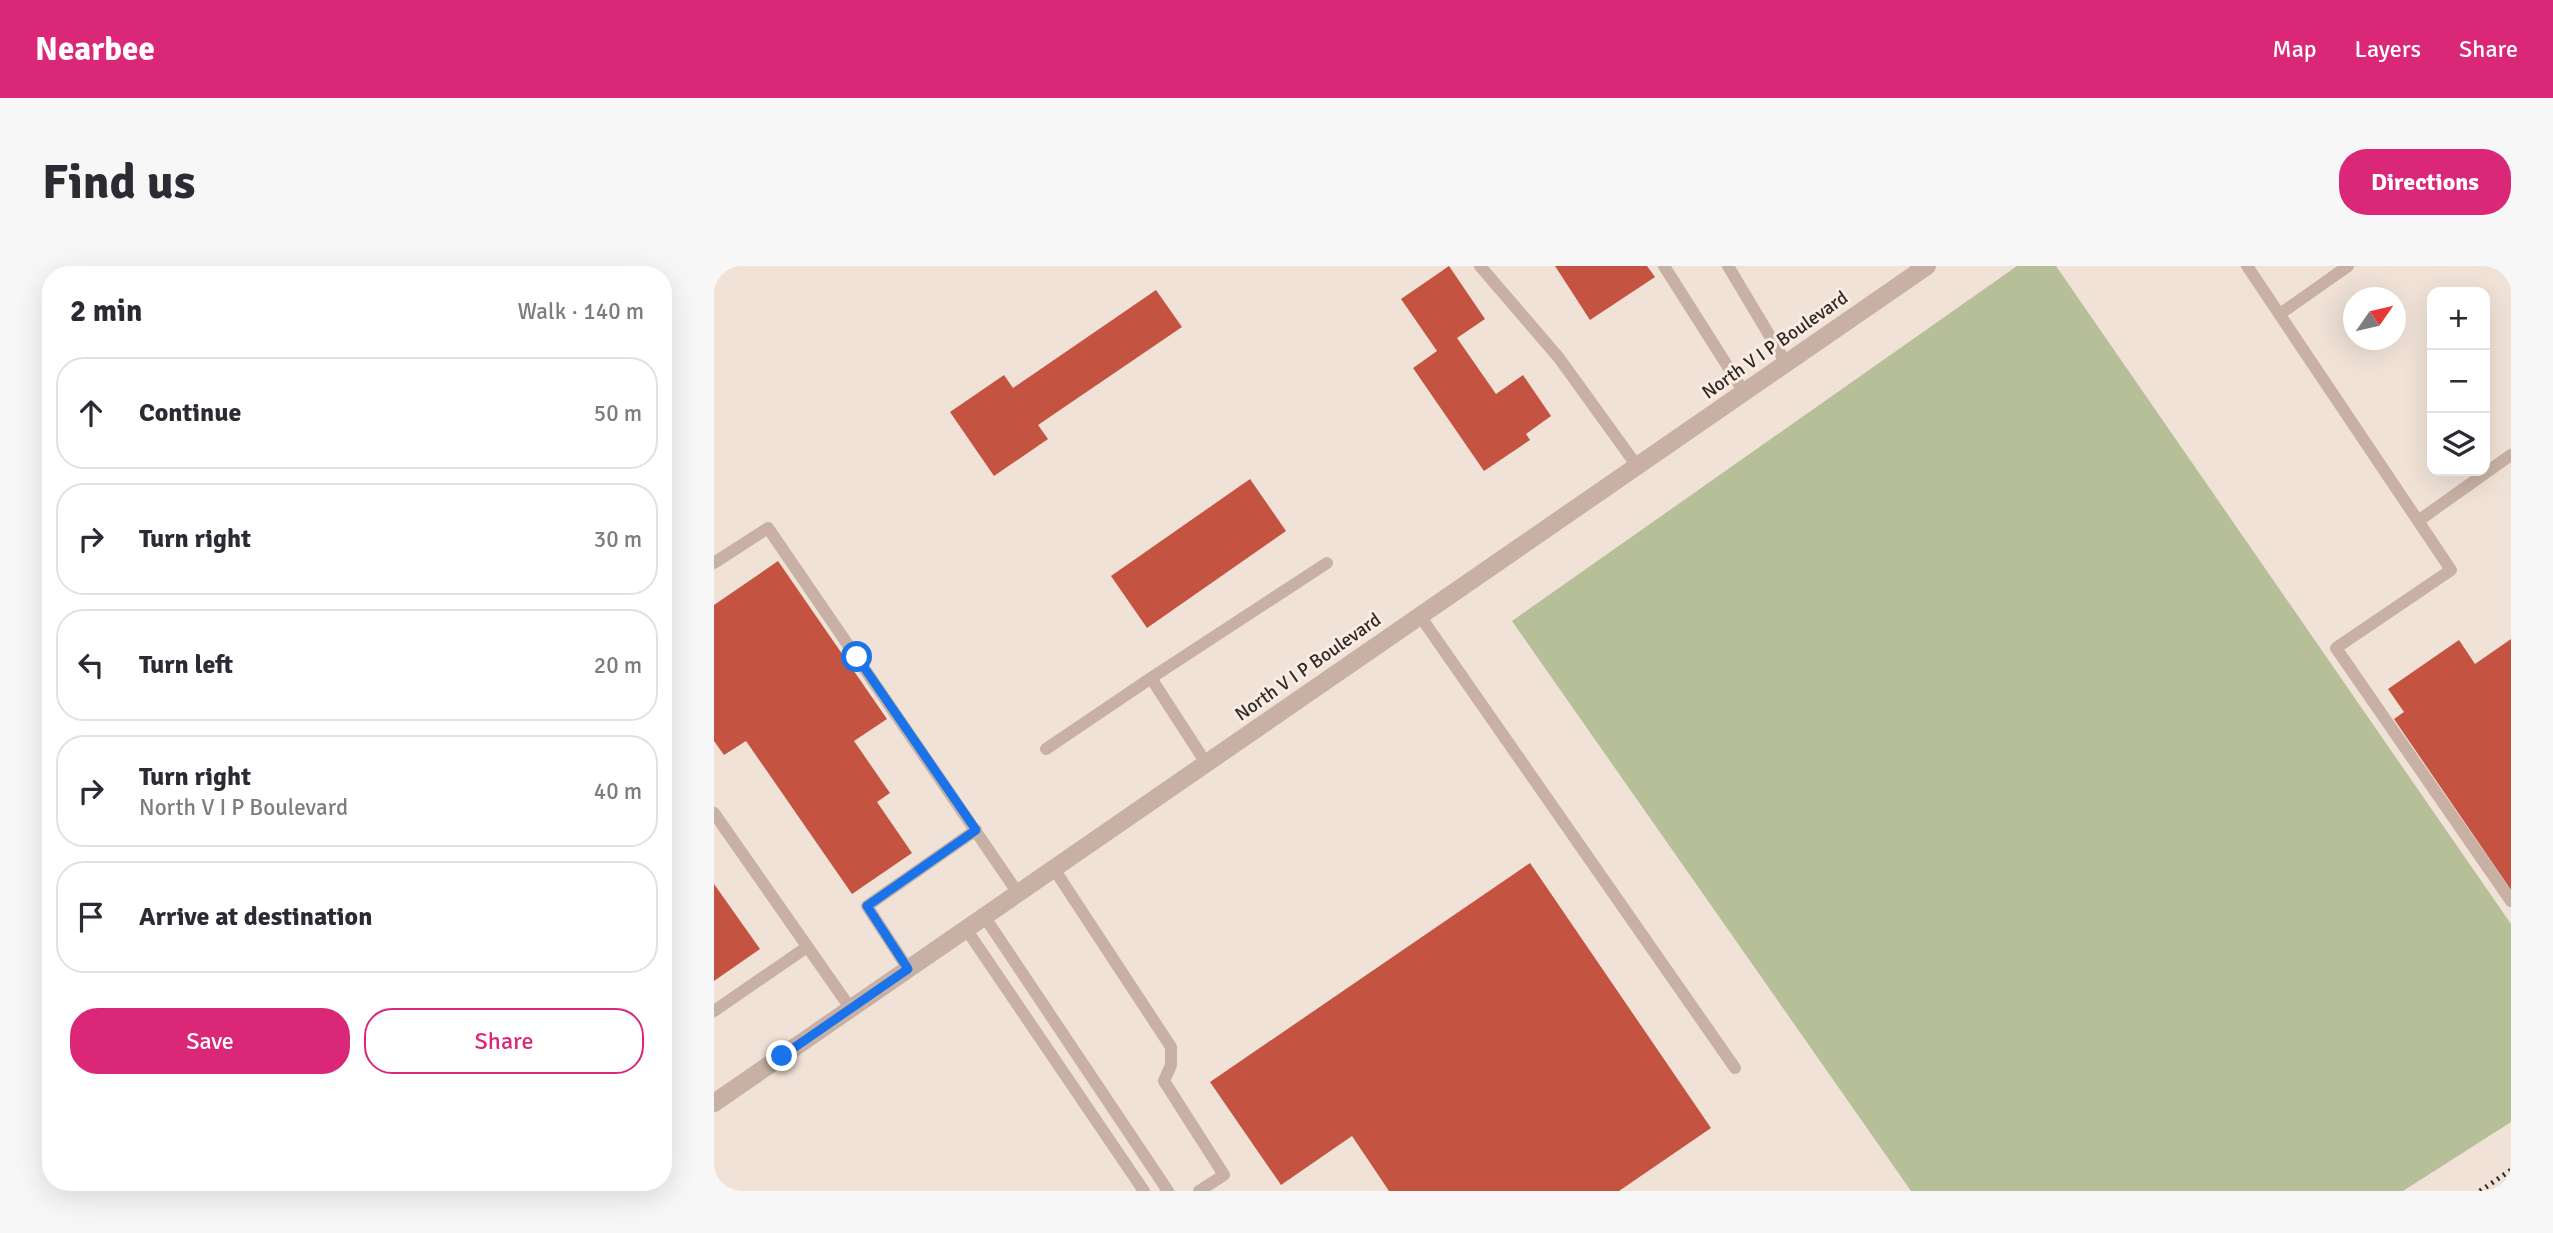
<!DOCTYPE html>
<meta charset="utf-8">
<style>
body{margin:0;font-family:Signika,sans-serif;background:#f7f7f7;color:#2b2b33}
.controls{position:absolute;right:21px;top:21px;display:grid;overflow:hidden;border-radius:14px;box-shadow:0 7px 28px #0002}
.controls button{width:63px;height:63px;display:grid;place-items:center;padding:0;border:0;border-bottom:2px solid #e1e1e2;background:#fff;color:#2b2b33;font:35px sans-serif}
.compass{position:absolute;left:1629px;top:21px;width:63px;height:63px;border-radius:50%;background:#fff;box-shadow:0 7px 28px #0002;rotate:56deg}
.stop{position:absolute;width:21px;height:21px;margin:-16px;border:5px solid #1a73e8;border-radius:50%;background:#fff}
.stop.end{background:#1a73e8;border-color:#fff;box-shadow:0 2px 7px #0008}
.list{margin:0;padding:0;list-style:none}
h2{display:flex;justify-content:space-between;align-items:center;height:91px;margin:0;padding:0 28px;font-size:30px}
h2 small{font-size:23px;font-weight:400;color:#7c7c81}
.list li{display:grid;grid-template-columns:46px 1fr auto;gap:21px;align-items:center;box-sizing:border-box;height:112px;margin:0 14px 14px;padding:0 14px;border:2px solid #e1e1e2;border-radius:28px}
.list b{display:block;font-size:26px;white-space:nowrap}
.list p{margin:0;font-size:23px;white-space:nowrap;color:#7c7c81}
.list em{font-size:23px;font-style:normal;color:#7c7c81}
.actions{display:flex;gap:14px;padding:21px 28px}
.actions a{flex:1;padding:16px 0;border:2px solid #db2777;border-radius:28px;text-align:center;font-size:24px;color:#db2777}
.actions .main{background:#db2777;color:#fff}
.icon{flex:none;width:38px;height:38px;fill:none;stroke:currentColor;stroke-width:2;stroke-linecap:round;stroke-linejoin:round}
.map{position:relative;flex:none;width:1797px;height:925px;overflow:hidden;border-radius:28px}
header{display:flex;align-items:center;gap:42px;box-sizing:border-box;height:98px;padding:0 35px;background:#db2777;color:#fff}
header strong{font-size:33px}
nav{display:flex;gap:38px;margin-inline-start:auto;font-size:24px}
.intro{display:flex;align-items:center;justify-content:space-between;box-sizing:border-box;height:168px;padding:0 42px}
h1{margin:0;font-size:49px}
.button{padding:18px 32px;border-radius:28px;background:#db2777;color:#fff;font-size:24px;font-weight:700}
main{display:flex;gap:42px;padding:0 42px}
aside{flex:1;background:#fff;border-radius:28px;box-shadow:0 7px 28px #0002}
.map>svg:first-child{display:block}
.green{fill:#b6bf98}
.building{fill:#c45441}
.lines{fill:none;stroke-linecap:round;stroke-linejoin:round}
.service{stroke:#c8b1a4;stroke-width:12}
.minor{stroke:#c8b1a4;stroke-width:18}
.rail{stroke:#332825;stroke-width:5;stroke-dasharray:2 5;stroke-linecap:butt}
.route{stroke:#1a73e8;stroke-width:9}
.labels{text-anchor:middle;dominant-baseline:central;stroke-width:6;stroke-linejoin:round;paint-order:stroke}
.street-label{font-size:19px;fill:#332825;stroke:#f8ece3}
</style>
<header>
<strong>Nearbee</strong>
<nav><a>Map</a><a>Layers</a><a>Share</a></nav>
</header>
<div class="intro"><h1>Find us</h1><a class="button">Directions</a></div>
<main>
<aside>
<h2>2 min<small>Walk · 140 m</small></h2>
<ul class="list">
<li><svg class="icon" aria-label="ahead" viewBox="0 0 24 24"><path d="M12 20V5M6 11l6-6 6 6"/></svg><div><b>Continue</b></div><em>50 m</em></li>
<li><svg class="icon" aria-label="right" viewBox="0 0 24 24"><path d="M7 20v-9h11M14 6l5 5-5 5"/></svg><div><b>Turn right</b></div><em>30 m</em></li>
<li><svg class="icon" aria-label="left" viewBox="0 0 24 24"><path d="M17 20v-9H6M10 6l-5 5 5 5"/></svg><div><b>Turn left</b></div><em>20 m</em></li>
<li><svg class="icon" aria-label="right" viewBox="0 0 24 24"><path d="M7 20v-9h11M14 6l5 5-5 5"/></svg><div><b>Turn right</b><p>North V I P Boulevard</p></div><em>40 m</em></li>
<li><svg class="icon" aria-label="arrive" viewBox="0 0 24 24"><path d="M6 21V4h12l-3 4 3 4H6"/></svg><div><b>Arrive at destination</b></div></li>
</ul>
<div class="actions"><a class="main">Save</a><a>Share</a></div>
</aside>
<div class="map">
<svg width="1797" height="925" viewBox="0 0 1797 925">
<rect width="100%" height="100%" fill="#f0e2d7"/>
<path class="green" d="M 1303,0 L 1342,0 L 1797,658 L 1797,856 L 1689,925 L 1197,925 L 798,355 Z"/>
<path class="building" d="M 735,0 L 771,53 L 743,72 L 782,128 L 809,109 L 837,150 L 812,168 L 816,174 L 770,205 L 699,102 L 723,85 L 687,33 Z
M 841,0 L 933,0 L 941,11 L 876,54 Z
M 442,24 L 468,61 L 324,159 L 334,173 L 280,210 L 236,146 L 290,109 L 299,122 Z
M 536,213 L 572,265 L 433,362 L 397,310 Z
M 64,295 L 173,453 L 140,475 L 176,527 L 163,536 L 198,587 L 138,628 L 32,475 L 10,489 L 0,475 L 0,339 Z
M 1797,373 L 1797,624 L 1680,453 L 1690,446 L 1674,423 L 1745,374 L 1761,398 Z
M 816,597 L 997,862 L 905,925 L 675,925 L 638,870 L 567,919 L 496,816 Z
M 0,618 L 46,683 L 0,715 Z"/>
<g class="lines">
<path class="service" d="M 766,0 L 845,92 L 923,200
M 950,0 L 1030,126
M 1014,0 L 1072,97
M 1533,0 L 1737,304 L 1622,382 L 1797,635
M 1566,48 L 1634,0
M 1704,255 L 1797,189
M 0,297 L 54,262 L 304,627
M 706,350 L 1021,802
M 332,483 L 437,412
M 492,497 L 437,412 L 613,297
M 0,547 L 137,743
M 340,603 L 457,781 L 457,799 L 450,815 L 510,909 L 485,925
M 270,650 L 454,925
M 252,663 L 430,925
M 194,703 L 153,640 L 262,564
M 0,745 L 93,681"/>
<path class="minor" d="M 0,837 L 1213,0"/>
<path class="rail" d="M 1766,925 L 1797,904"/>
</g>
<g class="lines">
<path class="route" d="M 68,790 L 194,703 L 153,640 L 262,564 L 143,391"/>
</g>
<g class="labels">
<g class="street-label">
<text transform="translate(1061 79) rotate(-35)">North V I P Boulevard</text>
<text transform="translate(594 401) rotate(-35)">North V I P Boulevard</text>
</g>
</g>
</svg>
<div class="controls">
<button>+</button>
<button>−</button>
<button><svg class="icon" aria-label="layers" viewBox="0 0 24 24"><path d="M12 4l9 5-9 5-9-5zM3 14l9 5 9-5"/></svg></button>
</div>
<svg class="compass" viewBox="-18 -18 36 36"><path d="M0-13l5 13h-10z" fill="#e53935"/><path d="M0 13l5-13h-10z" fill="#7c7c81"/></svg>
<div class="stop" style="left:143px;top:391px"></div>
<div class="stop end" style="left:68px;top:790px"></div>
</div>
</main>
